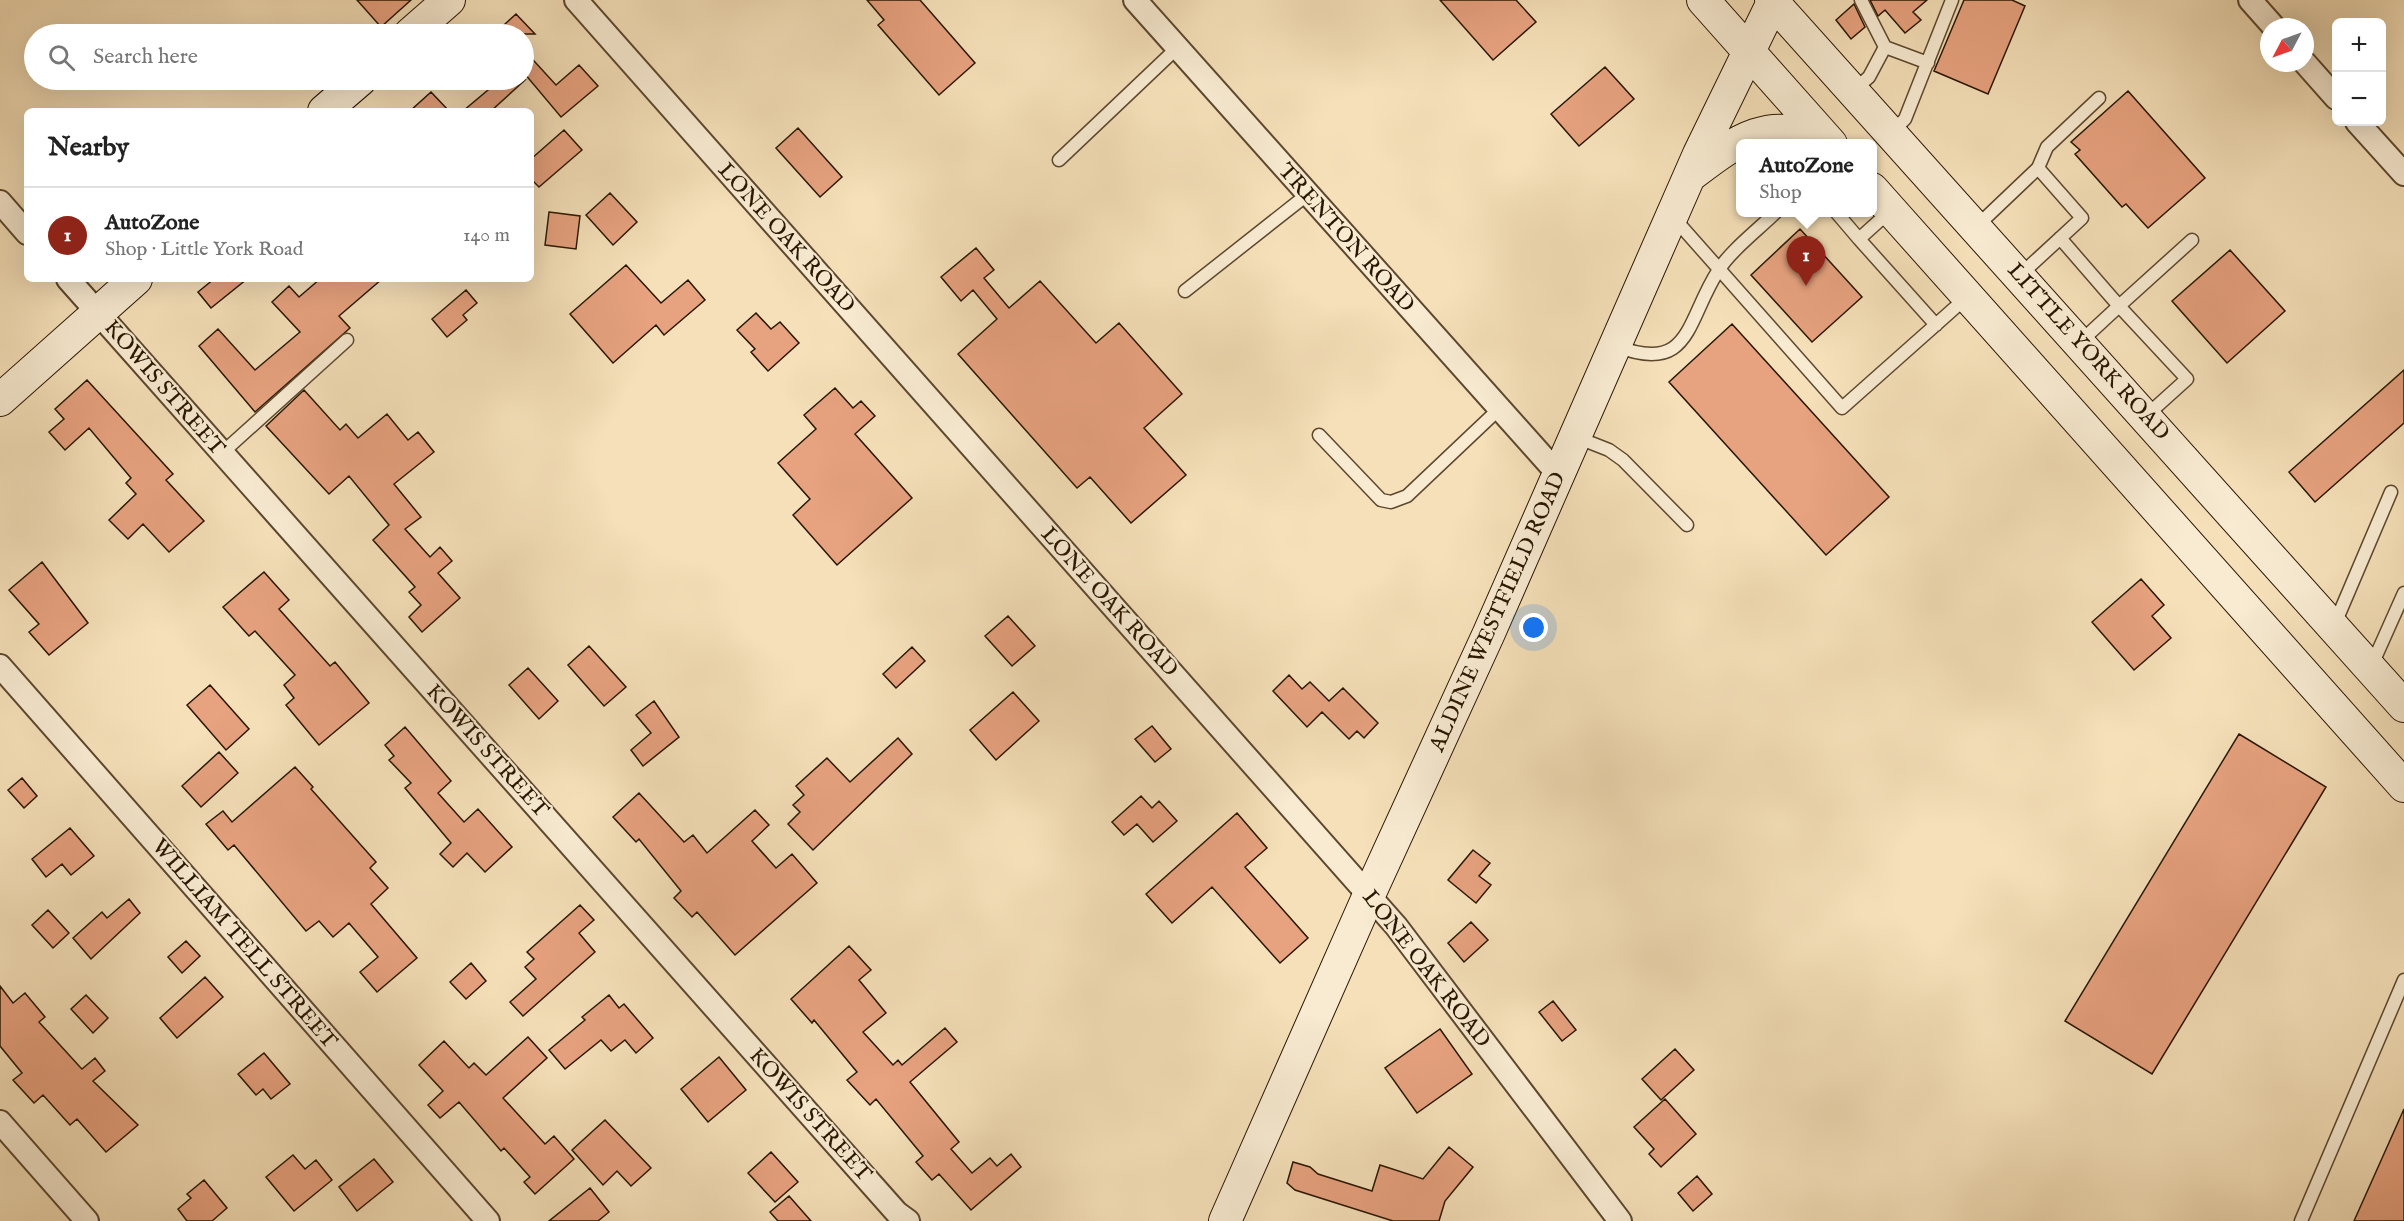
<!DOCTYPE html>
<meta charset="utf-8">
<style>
body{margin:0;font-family:"IM FELL English",serif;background:#f6f6f6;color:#222}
.controls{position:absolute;right:18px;top:18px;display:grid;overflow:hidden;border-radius:9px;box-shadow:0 6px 24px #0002}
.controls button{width:54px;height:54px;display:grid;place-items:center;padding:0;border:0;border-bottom:2px solid #e0e0e0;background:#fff;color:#222;font:30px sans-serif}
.compass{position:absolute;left:2260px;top:18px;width:54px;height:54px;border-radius:50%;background:#fff;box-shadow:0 6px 24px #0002;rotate:229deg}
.you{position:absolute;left:1534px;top:628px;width:21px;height:21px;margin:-15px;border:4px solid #fff;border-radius:50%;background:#1a73e8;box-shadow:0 0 0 9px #1a73e833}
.badge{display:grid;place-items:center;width:39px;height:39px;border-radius:50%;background:#8f2418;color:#fff;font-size:20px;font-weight:700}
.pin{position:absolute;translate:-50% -50px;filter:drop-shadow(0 2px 3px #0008)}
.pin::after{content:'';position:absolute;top:32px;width:21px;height:18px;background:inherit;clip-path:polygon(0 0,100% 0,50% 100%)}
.popup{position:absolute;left:1736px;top:139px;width:141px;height:78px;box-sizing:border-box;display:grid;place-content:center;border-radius:9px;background:#fff;filter:drop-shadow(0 2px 4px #0005);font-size:20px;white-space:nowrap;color:#767676}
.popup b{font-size:22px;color:#222}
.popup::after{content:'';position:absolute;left:50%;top:100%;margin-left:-12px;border:12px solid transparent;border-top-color:#fff}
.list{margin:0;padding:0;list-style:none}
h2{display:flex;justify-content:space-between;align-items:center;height:78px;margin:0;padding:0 24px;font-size:26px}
h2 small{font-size:20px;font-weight:400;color:#767676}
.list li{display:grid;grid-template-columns:39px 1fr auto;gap:18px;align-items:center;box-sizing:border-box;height:96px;padding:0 24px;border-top:2px solid #e0e0e0}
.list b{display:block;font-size:22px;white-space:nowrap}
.list p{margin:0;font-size:20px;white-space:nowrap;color:#767676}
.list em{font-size:20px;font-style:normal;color:#767676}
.icon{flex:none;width:33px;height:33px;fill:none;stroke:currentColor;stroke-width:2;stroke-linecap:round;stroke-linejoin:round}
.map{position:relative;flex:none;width:2404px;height:1221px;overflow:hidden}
.search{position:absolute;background:#fff;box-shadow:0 6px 24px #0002;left:24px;top:24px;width:510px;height:66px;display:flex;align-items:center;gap:15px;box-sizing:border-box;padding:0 21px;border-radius:33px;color:#767676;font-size:22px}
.panel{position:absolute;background:#fff;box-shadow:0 6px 24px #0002;left:24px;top:108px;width:510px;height:174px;border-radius:9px}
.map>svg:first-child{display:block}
.building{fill:#e7a27f;stroke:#291600;stroke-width:1.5}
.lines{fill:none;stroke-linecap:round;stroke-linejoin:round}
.lane-casing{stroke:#5c482e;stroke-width:15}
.street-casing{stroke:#5c482e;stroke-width:26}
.secondary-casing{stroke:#291600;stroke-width:34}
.lane{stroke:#f8ebd2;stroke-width:12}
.street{stroke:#f8ebd2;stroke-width:22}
.secondary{stroke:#f8ebd2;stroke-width:32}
.labels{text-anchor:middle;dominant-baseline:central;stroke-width:4.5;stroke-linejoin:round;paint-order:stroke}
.street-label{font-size:22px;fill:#291600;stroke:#f8ebd2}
</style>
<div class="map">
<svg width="2404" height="1221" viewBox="0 0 2404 1221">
<rect width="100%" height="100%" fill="#f5e0b9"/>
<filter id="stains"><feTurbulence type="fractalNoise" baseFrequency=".00333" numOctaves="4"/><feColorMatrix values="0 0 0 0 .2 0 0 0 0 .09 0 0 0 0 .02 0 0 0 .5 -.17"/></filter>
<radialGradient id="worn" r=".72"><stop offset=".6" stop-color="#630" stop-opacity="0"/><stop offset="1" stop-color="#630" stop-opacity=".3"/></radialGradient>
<path class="building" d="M 357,0 L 411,0 L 381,27 Z
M 867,0 L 920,0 L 975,63 L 939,95 L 878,25 L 884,20 Z
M 1440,0 L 1516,0 L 1536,22 L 1493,60 Z
M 1870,0 L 1927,0 L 1913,12 L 1921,20 L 1905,33 L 1885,10 L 1878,16 Z
M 1964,0 L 2012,0 L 2025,6 L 1988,94 L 1934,71 Z
M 1854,4 L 1865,27 L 1851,39 L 1836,20 Z
M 516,14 L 535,34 L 494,34 Z
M 524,50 L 556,85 L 579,65 L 598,86 L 561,117 L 524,73 Z
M 1605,67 L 1634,99 L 1579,146 L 1551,114 Z
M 500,80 L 525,80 L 491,111 L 463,111 Z
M 2128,91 L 2205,178 L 2148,228 L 2126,204 L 2122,207 L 2075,154 L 2080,150 L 2071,142 Z
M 431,92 L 449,111 L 410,111 Z
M 798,128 L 842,177 L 820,197 L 776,148 Z
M 564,130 L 582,150 L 539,187 L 531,179 L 531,159 Z
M 610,193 L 637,222 L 613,245 L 586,215 Z
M 549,212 L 580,216 L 576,249 L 545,245 Z
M 1800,229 L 1862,297 L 1812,342 L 1751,275 Z
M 976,248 L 994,270 L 984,278 L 1009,308 L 1040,281 L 1096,343 L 1119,323 L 1182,394 L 1144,428 L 1186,475 L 1131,523 L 1090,477 L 1077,488 L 958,354 L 997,319 L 973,290 L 961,301 L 941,277 Z
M 2230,250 L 2285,311 L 2227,363 L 2172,301 Z
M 626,265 L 661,303 L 688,280 L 705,300 L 664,335 L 656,325 L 613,363 L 570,314 Z
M 214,279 L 247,279 L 211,308 L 198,292 Z
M 320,279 L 382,279 L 339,316 L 350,328 L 255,412 L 199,346 L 218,329 L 255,370 L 300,332 L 272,302 L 289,286 L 299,297 Z
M 466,290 L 477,303 L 463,315 L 467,320 L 447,337 L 432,319 Z
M 756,313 L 771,329 L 780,322 L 799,343 L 768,371 L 751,352 L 755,349 L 737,330 Z
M 1732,324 L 1889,497 L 1826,555 L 1669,382 Z
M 2404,370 L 2404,423 L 2315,502 L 2289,472 Z
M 87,380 L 173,474 L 166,480 L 204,521 L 169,552 L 143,524 L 128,539 L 109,520 L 136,494 L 126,483 L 131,478 L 89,428 L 65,450 L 49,432 L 64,419 L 55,409 Z
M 835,388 L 853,408 L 861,401 L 875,416 L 855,434 L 912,498 L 837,565 L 793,515 L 810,499 L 778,463 L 816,429 L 804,415 Z
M 304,390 L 340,430 L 346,424 L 358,438 L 387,414 L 408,440 L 418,432 L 434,452 L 394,484 L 421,517 L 405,529 L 430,557 L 440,547 L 452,561 L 438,573 L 460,598 L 422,632 L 409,617 L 421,605 L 409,592 L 415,587 L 373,540 L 389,525 L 349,476 L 329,494 L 266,426 Z
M 42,562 L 88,623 L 49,655 L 29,632 L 39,624 L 9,590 Z
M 264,572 L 289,600 L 279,609 L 330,666 L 335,662 L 369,703 L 319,745 L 286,705 L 294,698 L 284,685 L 295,675 L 255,631 L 249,636 L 223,607 Z
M 2141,579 L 2164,605 L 2152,616 L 2171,638 L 2134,670 L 2092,622 Z
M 1008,616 L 1035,646 L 1012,666 L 985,636 Z
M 589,646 L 626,687 L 604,706 L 568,665 Z
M 912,647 L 925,661 L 896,688 L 883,674 Z
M 528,668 L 558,701 L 539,719 L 509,685 Z
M 1289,675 L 1302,689 L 1310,682 L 1329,701 L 1343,688 L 1378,723 L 1364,738 L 1357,731 L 1349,739 L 1322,712 L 1307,727 L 1273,691 Z
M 210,685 L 249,729 L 226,750 L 187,705 Z
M 1013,692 L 1039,721 L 996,760 L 970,730 Z
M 654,701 L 679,737 L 643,766 L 631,750 L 651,733 L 636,715 Z
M 1152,726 L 1171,749 L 1155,762 L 1135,739 Z
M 405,727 L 451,781 L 438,793 L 464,822 L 478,809 L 512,847 L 485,872 L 467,853 L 453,867 L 440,854 L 451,843 L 405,788 L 411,783 L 389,760 L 394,756 L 385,745 Z
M 2239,734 L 2326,787 L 2152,1074 L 2065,1021 Z
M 898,738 L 912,754 L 813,850 L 788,824 L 800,812 L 793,805 L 804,795 L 796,786 L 827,758 L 850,782 Z
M 219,752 L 238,773 L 201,807 L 182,786 Z
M 295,767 L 313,787 L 311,789 L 376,862 L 370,868 L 388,888 L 371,904 L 417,958 L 377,992 L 360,972 L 378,957 L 349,923 L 333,937 L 319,921 L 306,931 L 234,845 L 228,850 L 206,824 L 223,811 L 232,822 Z
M 22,778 L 37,796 L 24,808 L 8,790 Z
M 639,793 L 684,842 L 693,835 L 707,853 L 755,810 L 769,825 L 752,841 L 776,868 L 792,854 L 817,883 L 735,955 L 697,912 L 692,917 L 674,898 L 681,891 L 639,839 L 636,842 L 613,817 Z
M 1141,796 L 1152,808 L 1159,801 L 1177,821 L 1153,842 L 1137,824 L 1124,835 L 1112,822 Z
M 1237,813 L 1267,848 L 1245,867 L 1308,938 L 1280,963 L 1212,887 L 1172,923 L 1146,894 Z
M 70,828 L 94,856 L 71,875 L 62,864 L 46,877 L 32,859 Z
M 1473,850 L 1490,863 L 1479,876 L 1491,885 L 1476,903 L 1448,880 Z
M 129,899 L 140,913 L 91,959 L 73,938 L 102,912 L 107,918 Z
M 580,905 L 594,920 L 579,933 L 595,952 L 523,1016 L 510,1002 L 536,979 L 525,967 L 534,959 L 527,952 Z
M 48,910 L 69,933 L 53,948 L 32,925 Z
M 1471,922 L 1488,940 L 1464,962 L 1448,943 Z
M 186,941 L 200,956 L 182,973 L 168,957 Z
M 849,946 L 871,970 L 859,980 L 886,1013 L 863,1032 L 893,1065 L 898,1060 L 902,1065 L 945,1028 L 957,1042 L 910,1082 L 959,1142 L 951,1149 L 972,1173 L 990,1158 L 997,1166 L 1011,1154 L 1021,1167 L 971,1210 L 939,1174 L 932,1180 L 916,1162 L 923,1156 L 876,1099 L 870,1105 L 847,1080 L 857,1072 L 814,1020 L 812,1023 L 791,999 Z
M 471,963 L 486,981 L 466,999 L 450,982 Z
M 205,977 L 223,997 L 177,1038 L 160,1018 Z
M 0,986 L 13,1003 L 25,993 L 45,1017 L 39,1022 L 80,1067 L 82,1069 L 95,1058 L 105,1071 L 93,1081 L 138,1125 L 106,1152 L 77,1119 L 70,1125 L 43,1095 L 34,1103 L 13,1080 L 22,1073 L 0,1046 Z
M 86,995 L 108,1018 L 93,1033 L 71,1009 Z
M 609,995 L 619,1008 L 624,1004 L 653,1038 L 636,1053 L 625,1040 L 611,1051 L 601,1040 L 565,1069 L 549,1050 L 585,1020 L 582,1017 Z
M 1553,1001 L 1576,1030 L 1562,1041 L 1539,1012 Z
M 1440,1029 L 1472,1074 L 1417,1113 L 1385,1068 Z
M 528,1037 L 547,1058 L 503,1098 L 545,1144 L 554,1136 L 574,1159 L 535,1194 L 524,1182 L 530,1177 L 504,1148 L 501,1151 L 459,1102 L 440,1118 L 428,1105 L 443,1091 L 419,1065 L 444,1041 L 469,1068 L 474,1063 L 486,1075 Z
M 1675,1049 L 1694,1070 L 1661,1100 L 1642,1079 Z
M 264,1053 L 290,1084 L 271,1099 L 263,1089 L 256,1095 L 238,1074 Z
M 719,1057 L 746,1090 L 708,1122 L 681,1089 Z
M 1665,1099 L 1696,1134 L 1661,1167 L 1649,1154 L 1654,1149 L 1634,1127 Z
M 2404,1109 L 2404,1221 L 2354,1221 Z
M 605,1120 L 651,1168 L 631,1186 L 617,1171 L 603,1185 L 572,1150 Z
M 1449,1147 L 1473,1167 L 1445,1201 L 1439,1221 L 1393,1221 L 1295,1190 L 1287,1183 L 1293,1162 L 1310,1167 L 1318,1174 L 1372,1191 L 1380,1165 L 1423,1179 Z
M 771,1152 L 798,1182 L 775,1202 L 748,1173 Z
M 293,1155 L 305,1169 L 316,1160 L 332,1180 L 294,1211 L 266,1177 Z
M 374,1159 L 393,1182 L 357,1211 L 339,1187 Z
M 1697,1176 L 1712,1194 L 1693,1211 L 1678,1193 Z
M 204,1180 L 227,1208 L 212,1221 L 187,1221 L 178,1209 L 191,1198 L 187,1194 Z
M 590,1188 L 609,1212 L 598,1221 L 549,1221 Z
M 789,1196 L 811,1221 L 778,1221 L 770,1212 Z"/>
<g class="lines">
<defs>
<path id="lane" d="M 1885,47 L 1928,63
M 1854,90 L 1869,77 L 1885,47 L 1861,0
M 1891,133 L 1905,119 L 1952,0
M 1059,160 L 1177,48
M 1836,212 L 1859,239 L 1890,211
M 1673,217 L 1842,408 L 1967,297
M 1976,227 L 2038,168
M 2060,238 L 2119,306 L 2079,343
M 1859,239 L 1936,325
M 2019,276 L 2082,218 L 2038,168 L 2047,147 L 2099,98
M 1185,291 L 1308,194
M 1616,346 C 1691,375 1686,321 1718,271 C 1730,251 1759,229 1776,212
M 2146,416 L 2187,379 L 2119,306 L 2192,240
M 1319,435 L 1381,500 L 1391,502 L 1407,496 L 1499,409
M 1576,437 L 1609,450 L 1623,460 L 1687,525
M 222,453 L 347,340
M 2334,626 L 2391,492
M 2371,667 L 2404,593
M 2301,1221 L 2404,980"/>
<path id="street" d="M 576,0 L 1396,926 L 1620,1221
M 1135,0 L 1559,475
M 2250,0 L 2274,27
M 2305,63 L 2336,98
M 2357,122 L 2404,174
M 0,202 L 27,233
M 68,279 L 897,1213 L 908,1221
M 0,666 L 488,1221
M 0,1122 L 87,1221"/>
<path id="secondary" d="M 1703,0 L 1831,144
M 1771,0 L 2404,706
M 410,34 L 449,0
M 324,111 L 360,80
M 1691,175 C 1730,146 1771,111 1820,144
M 1872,189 L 2404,786
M 0,400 L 136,279
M 1225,1221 L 1369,895 L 1489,633 L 1699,154 L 1774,0"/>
</defs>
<use href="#lane" class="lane-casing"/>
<use href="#street" class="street-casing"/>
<use href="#secondary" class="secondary-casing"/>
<use href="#lane" class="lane"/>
<use href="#street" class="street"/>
<use href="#secondary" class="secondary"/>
</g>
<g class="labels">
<g class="street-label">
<text transform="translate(786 238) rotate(48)">LONE OAK ROAD</text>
<text transform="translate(1346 238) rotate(48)">TRENTON ROAD</text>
<text transform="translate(2088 352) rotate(48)">LITTLE YORK ROAD</text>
<text transform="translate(164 388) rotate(49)">KOWIS STREET</text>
<text transform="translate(1109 602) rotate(48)">LONE OAK ROAD</text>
<text transform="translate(1498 612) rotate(-66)">ALDINE WESTFIELD ROAD</text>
<text transform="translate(487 751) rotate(48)">KOWIS STREET</text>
<text transform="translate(244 944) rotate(49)">WILLIAM TELL STREET</text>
<text transform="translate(1426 969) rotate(52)">LONE OAK ROAD</text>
<text transform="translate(810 1115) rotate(48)">KOWIS STREET</text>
</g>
</g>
<rect width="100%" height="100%" filter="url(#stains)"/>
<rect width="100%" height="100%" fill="url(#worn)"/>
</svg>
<div class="controls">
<button>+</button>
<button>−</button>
</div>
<svg class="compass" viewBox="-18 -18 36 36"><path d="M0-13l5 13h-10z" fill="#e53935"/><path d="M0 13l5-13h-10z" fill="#767676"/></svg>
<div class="you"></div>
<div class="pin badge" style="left:1806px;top:286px">1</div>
<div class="popup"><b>AutoZone</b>Shop</div>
<div class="search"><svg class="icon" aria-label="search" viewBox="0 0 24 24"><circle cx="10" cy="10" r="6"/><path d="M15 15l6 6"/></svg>Search here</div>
<section class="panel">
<h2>Nearby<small></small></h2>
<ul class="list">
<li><span class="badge">1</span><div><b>AutoZone</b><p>Shop · Little York Road</p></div><em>140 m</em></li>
</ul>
</section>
</div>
